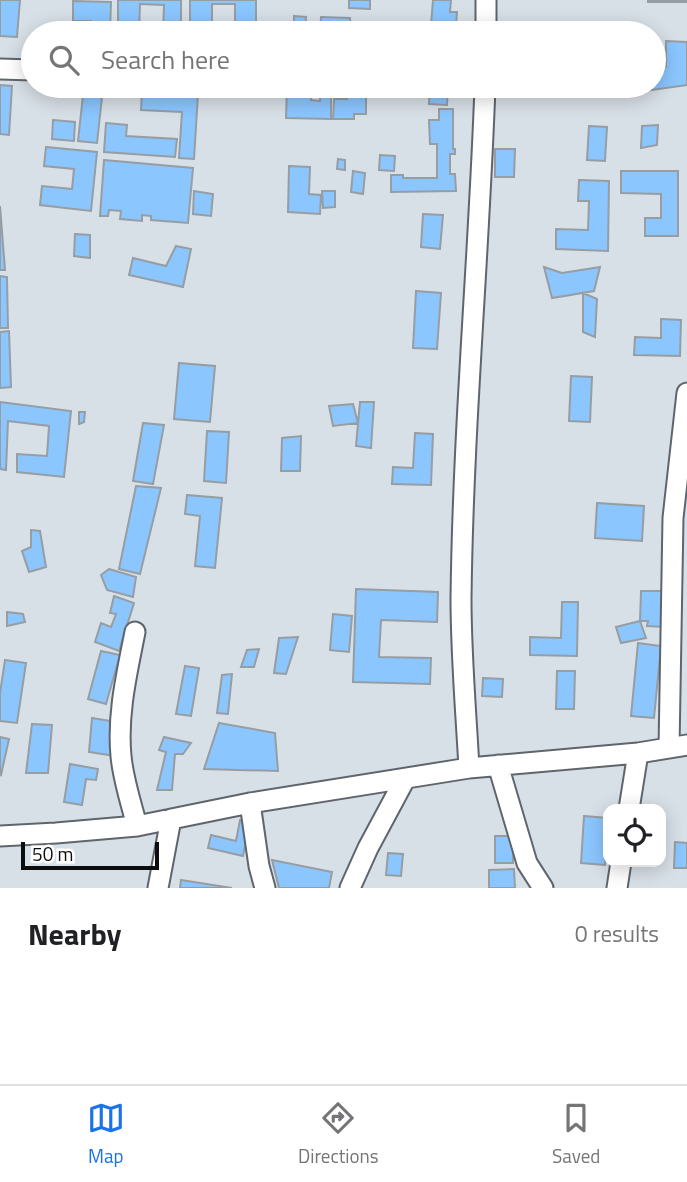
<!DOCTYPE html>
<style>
body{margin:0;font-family:"Titillium Web",sans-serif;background:#f2f2f2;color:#202124}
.controls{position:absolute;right:21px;bottom:21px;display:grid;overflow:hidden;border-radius:14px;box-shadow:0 4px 18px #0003}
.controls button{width:63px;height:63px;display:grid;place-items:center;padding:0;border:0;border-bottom:2px solid #e0e0e0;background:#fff;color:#202124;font:35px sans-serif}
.scale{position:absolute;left:21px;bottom:18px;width:138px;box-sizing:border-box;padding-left:7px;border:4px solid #0b0d0f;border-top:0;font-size:19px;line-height:24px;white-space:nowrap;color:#0b0d0f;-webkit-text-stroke:5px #fff;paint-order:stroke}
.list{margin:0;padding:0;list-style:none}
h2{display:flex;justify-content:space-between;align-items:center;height:91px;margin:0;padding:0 28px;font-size:30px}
h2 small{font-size:23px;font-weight:400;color:#757577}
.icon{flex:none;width:38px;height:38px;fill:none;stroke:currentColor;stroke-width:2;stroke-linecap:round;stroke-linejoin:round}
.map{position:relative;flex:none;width:687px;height:888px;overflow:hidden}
.search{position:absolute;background:#fff;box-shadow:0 4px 18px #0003;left:21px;right:21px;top:21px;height:77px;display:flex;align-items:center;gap:18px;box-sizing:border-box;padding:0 24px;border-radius:38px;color:#757577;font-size:26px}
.sheet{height:196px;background:#fff}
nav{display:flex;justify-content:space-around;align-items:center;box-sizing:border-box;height:98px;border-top:2px solid #e0e0e0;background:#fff;font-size:19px;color:#757577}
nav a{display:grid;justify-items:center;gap:4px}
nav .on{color:#1a73e8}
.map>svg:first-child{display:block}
.building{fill:#8bc6ff;stroke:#969da3;stroke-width:2;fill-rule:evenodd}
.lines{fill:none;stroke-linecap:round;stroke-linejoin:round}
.minor-casing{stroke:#5f656c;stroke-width:23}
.minor{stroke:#fff;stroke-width:19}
</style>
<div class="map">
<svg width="687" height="888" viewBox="0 0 687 888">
<rect width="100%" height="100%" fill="#d8e0e7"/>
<path class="building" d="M 0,0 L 20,0 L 17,37 L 0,36 Z
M 118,0 L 181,0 L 181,33 L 163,33 L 164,5 L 140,4 L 139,33 L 118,33 Z
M 190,0 L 256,0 L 256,33 L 190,33 ZM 212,4 L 235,4 L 235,29 L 212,29 Z
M 349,0 L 370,0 L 370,9 L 349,8 Z
M 433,0 L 451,0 L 450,12 L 457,12 L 456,26 L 431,25 Z
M 648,0 L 687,0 L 687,2 L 648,2 Z
M 73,1 L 111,2 L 110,33 L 91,33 L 91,21 L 73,21 Z
M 294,16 L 306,17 L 305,33 L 294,33 Z
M 321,17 L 350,18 L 350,33 L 320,33 Z
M 666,41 L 687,42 L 687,85 L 630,93 L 630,86 L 654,86 L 654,69 L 666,67 Z
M 0,85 L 12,86 L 9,135 L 0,134 Z
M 84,86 L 103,88 L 97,143 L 78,141 Z
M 287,86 L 311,86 L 311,100 L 320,101 L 320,95 L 331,95 L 331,119 L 286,118 Z
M 347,86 L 366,86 L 366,114 L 354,114 L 354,119 L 333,119 L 334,99 L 347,99 Z
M 430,86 L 448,86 L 447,105 L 429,104 Z
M 578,86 L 604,86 L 604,93 L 578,92 Z
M 142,90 L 198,94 L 194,159 L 179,158 L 182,112 L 141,110 Z
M 439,109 L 453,109 L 453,149 L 455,149 L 455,154 L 450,154 L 450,174 L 455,174 L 456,191 L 391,192 L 391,175 L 403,175 L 403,178 L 437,178 L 437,144 L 430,144 L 429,120 L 439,120 Z
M 53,120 L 75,122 L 74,141 L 52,139 Z
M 106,123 L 127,125 L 126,136 L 177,139 L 175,157 L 104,152 Z
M 658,125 L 657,145 L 641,148 L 642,126 Z
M 589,126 L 607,127 L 605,161 L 587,160 Z
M 46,147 L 97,152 L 91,211 L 40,205 L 42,186 L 72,189 L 74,169 L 44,166 Z
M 495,149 L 515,149 L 514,177 L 495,177 Z
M 380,155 L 395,156 L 394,171 L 379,170 Z
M 338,159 L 345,160 L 345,170 L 337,169 Z
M 104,160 L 193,168 L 188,223 L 151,220 L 151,216 L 142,215 L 142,221 L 120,219 L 121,211 L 109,210 L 108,216 L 100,216 Z
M 289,166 L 310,167 L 309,194 L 321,195 L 320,214 L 288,212 Z
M 353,171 L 365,173 L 363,194 L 351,192 Z
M 621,171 L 678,171 L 678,236 L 645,236 L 645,218 L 661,218 L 661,194 L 621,193 Z
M 579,180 L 609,181 L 608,251 L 556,249 L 556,229 L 588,230 L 589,201 L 578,201 Z
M 194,191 L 213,194 L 211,216 L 193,214 Z
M 322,191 L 335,191 L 335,207 L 323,208 Z
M 0,206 L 5,270 L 0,270 Z
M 423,214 L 443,215 L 440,249 L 421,247 Z
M 75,234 L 90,235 L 90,258 L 74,256 Z
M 176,246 L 191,249 L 183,287 L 129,275 L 133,258 L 166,266 Z
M 544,267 L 562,273 L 600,267 L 594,291 L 552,298 Z
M 0,276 L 7,277 L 8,328 L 0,328 Z
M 416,291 L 441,293 L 437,349 L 413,348 Z
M 583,293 L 597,299 L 595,337 L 583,332 Z
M 661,319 L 681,320 L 680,356 L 634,355 L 635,337 L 661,338 Z
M 9,331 L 11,387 L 0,388 L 0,332 Z
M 179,363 L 215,366 L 210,422 L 174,419 Z
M 571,376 L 592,377 L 590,422 L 569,421 Z
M 0,402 L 71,411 L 64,477 L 17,472 L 17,454 L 47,456 L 49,426 L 8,421 L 6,470 L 0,469 Z
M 360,402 L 374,402 L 371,448 L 356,446 Z
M 353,404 L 358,423 L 333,426 L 329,406 Z
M 79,412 L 85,412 L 84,422 L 79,424 Z
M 143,423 L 164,425 L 153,484 L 133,481 Z
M 207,431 L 229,432 L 226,483 L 204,481 Z
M 415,433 L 433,434 L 431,485 L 392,484 L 393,467 L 413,468 Z
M 301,436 L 300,471 L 281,471 L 282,438 Z
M 136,486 L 161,488 L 140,574 L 119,569 Z
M 187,495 L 222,498 L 215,568 L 195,566 L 200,516 L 185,514 Z
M 597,503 L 644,506 L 642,541 L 595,538 Z
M 31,530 L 40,531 L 46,567 L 29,572 L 22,551 L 31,547 Z
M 109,569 L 136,577 L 133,597 L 107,590 L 101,575 Z
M 356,589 L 438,592 L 437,622 L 381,620 L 379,657 L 431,658 L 430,684 L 353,682 Z
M 641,591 L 665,591 L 664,627 L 647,626 L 648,621 L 640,621 Z
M 114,596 L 134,603 L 119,651 L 95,642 L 101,623 L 111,627 L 116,614 L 110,613 Z
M 562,602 L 578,602 L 577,656 L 530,655 L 530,637 L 561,638 Z
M 7,612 L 23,614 L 25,622 L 7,626 Z
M 333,614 L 352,616 L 349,652 L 330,650 Z
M 640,621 L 646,638 L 621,643 L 616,627 Z
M 298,637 L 286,674 L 274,673 L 279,638 Z
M 638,643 L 661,646 L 654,718 L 631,716 Z
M 259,649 L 254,667 L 241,667 L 247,650 Z
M 101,651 L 120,655 L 106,704 L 88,699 Z
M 5,660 L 26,663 L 17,723 L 0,721 L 0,693 Z
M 185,666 L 199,668 L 191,716 L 176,714 Z
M 557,671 L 575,671 L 574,709 L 556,709 Z
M 232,674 L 228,714 L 217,713 L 222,675 Z
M 483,678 L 503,679 L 502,697 L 482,696 Z
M 92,718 L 117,722 L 115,756 L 89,752 Z
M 219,723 L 275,733 L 278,771 L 204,769 Z
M 32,724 L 52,725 L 48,773 L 26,773 Z
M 0,737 L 9,739 L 1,775 L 0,774 Z
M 164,737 L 191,743 L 183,754 L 175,754 L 172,790 L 157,790 L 166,752 L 159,750 Z
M 70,764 L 98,769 L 96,780 L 86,779 L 82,805 L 64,802 Z
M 584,816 L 608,818 L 605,865 L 581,863 Z
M 240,820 L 250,822 L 243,856 L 208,848 L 211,835 L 236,841 Z
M 495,836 L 513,836 L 513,863 L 495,863 Z
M 675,842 L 687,843 L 687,868 L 674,868 Z
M 388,853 L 403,854 L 401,876 L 386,875 Z
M 272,860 L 332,872 L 329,888 L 279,888 Z
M 514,869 L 515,888 L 489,888 L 489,870 Z
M 181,880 L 232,888 L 180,888 Z"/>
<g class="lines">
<defs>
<path id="minor" d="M 486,33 L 486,0
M 0,69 L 33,70
M 135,632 C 127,673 117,714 121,756 C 123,779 131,803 137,826
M 669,748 L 673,518 L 687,393
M 498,765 L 527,863 L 543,888
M 469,768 C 466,712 461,656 461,599 C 463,428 479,257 485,86
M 250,803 L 259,866 L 265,888
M 629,809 L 638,753
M 0,836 L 56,833 L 137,826 L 250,803 L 469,768 L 638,753 L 687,745
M 158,888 L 171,819
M 350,888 L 368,848 L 405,779
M 617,888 L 621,862"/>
</defs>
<use href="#minor" class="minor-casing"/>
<use href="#minor" class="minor"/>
</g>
</svg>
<div class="controls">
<button><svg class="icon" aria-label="locate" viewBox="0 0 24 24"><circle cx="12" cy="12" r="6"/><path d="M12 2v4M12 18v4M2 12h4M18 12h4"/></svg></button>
</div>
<div class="scale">50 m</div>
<div class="search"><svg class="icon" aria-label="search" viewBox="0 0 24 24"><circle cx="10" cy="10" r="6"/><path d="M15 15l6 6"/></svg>Search here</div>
</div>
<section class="sheet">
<h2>Nearby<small>0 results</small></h2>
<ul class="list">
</ul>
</section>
<nav>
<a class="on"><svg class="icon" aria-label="map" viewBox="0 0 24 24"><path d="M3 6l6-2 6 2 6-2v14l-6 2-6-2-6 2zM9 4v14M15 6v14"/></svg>Map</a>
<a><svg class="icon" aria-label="directions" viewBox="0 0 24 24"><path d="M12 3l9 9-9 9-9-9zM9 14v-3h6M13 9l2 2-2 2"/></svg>Directions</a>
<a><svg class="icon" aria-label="saved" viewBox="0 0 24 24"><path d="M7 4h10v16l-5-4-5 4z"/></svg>Saved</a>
</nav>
